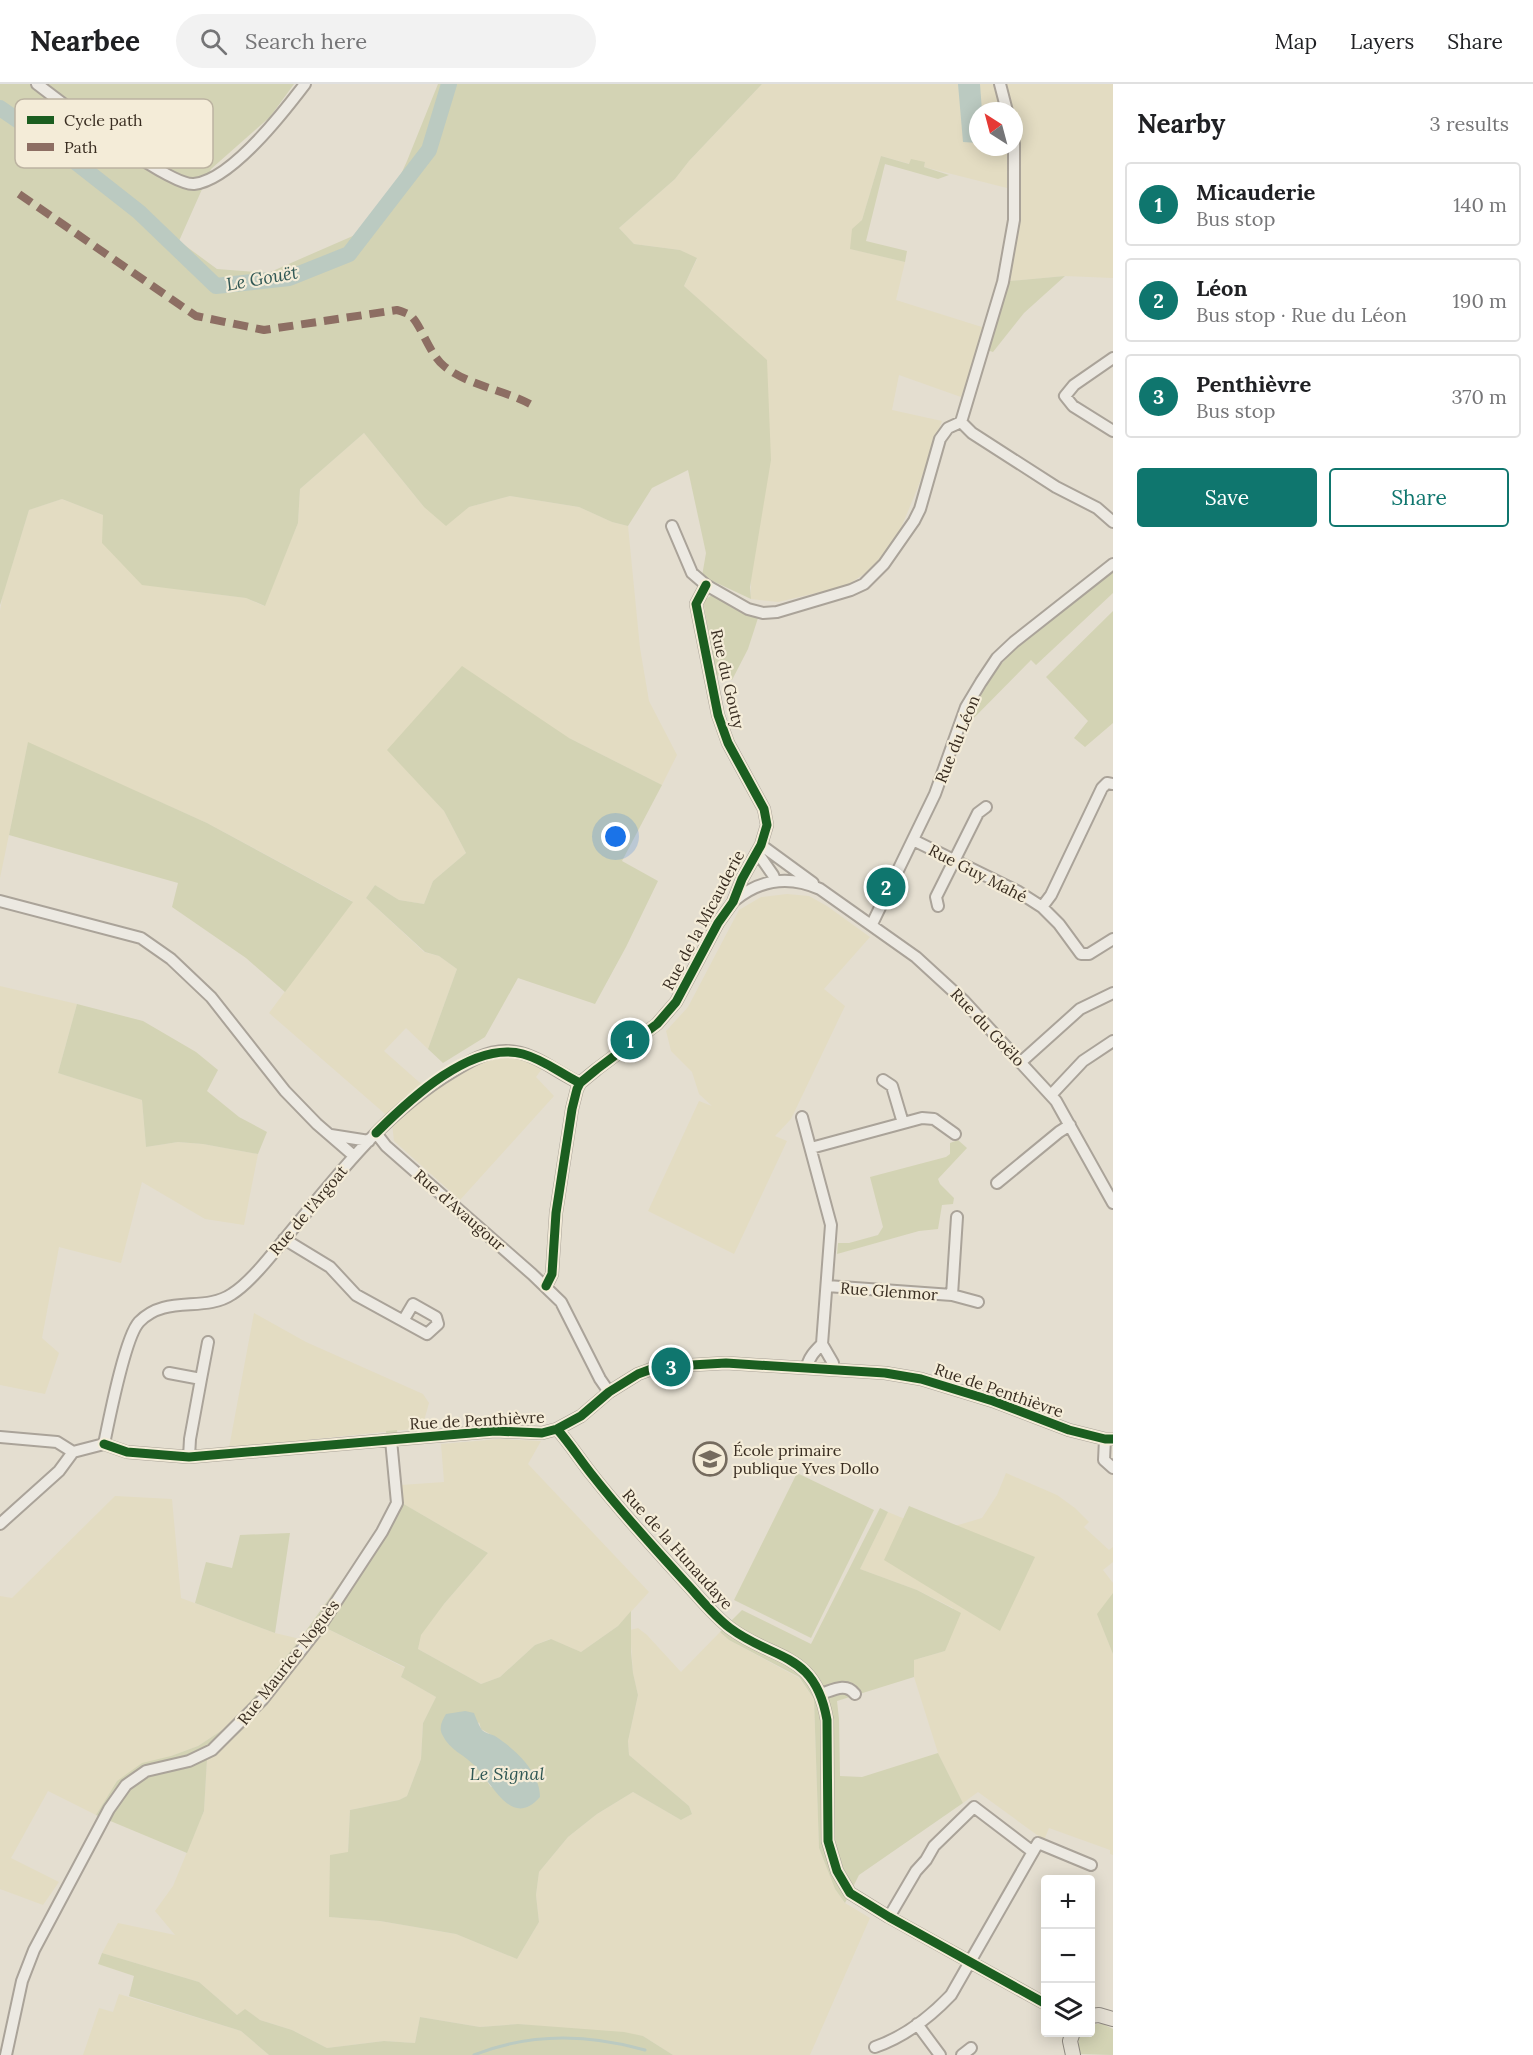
<!DOCTYPE html>
<meta charset="utf-8">
<style>
body{margin:0;font-family:Lora,serif;background:#f2f2f2;color:#202124}
.controls{position:absolute;right:18px;bottom:18px;display:grid;overflow:hidden;border-radius:6px;box-shadow:0 3px 15px #0003}
.controls button{width:54px;height:54px;display:grid;place-items:center;padding:0;border:0;border-bottom:2px solid #e0e0e0;background:#fff;color:#202124;font:30px sans-serif}
.compass{position:absolute;left:969px;top:18px;width:54px;height:54px;border-radius:50%;background:#fff;box-shadow:0 3px 15px #0003;rotate:324deg}
.you{position:absolute;left:616px;top:753px;width:21px;height:21px;margin:-15px;border:4px solid #fff;border-radius:50%;background:#1a73e8;box-shadow:0 0 0 9px #1a73e833}
.badge{display:grid;place-items:center;width:39px;height:39px;border-radius:50%;background:#0f766e;color:#fff;font-size:20px;font-weight:700}
.pin{position:absolute;translate:-50% -50%;border:3px solid #fff;box-shadow:0 2px 6px #0006}
.list{margin:0;padding:0;list-style:none}
h2{display:flex;justify-content:space-between;align-items:center;height:78px;margin:0;padding:0 24px;font-size:26px}
h2 small{font-size:20px;font-weight:400;color:#757577}
.list li{display:grid;grid-template-columns:39px 1fr auto;gap:18px;align-items:center;box-sizing:border-box;height:84px;margin:0 12px 12px;padding:0 12px;border:2px solid #e0e0e0;border-radius:6px}
.list b{display:block;font-size:22px;white-space:nowrap}
.list p{margin:0;font-size:20px;white-space:nowrap;color:#757577}
.list em{font-size:20px;font-style:normal;color:#757577}
.actions{display:flex;gap:12px;padding:18px 24px}
.actions a{flex:1;padding:14px 0;border:2px solid #0f766e;border-radius:6px;text-align:center;font-size:21px;color:#0f766e}
.actions .main{background:#0f766e;color:#fff}
.icon{flex:none;width:33px;height:33px;fill:none;stroke:currentColor;stroke-width:2;stroke-linecap:round;stroke-linejoin:round}
.map{position:relative;flex:none;width:1113px;height:1971px;overflow:hidden}
header{display:flex;align-items:center;gap:36px;box-sizing:border-box;height:84px;padding:0 30px;background:#fff;border-bottom:2px solid #e0e0e0}
header strong{font-size:28px}
nav{display:flex;gap:33px;margin-inline-start:auto;font-size:21px}
.search{width:420px;height:54px;background:#f2f2f2;display:flex;align-items:center;gap:15px;box-sizing:border-box;padding:0 21px;border-radius:33px;color:#757577;font-size:22px}
main{display:flex}
aside{flex:1;background:#fff}
.map>svg:first-child{display:block}
.farmland{fill:#e3dcc2}
.green{fill:#d3d3b4;fill-rule:evenodd}
.water{fill:#bbcac1}
.lines{fill:none;stroke-linecap:round;stroke-linejoin:round}
.stream{stroke:#bbcac1;stroke-width:3}
.river{stroke:#bbcac1;stroke-width:16}
.minor-casing{stroke:#aaa399;stroke-width:14}
.major-casing{stroke:#8f8980;stroke-width:16}
.minor{stroke:#ece9e2;stroke-width:10}
.major{stroke:#e4dfd3;stroke-width:14}
.quiet{stroke:#8d6e63;stroke-width:8;stroke-dasharray:15 8;stroke-linecap:butt}
.cycleway-casing{stroke:#f4ecd8;stroke-width:13}
.cycleway{stroke:#1b5e20;stroke-width:9}
.labels{text-anchor:middle;dominant-baseline:central;stroke-width:4.5;stroke-linejoin:round;paint-order:stroke}
.street-label{font-size:16px;fill:#392d21;stroke:#f4ecd8}
.poi-label{font-size:16px;fill:#392d21;stroke:#f4ecd8;text-anchor:start}
.water-label{font-size:18px;font-style:italic;fill:#315855;stroke:#f4ecd8}
.key{fill:#f4ecd8;stroke:#bcb3a1;stroke-width:1.5}
.key-label{font-size:16px;fill:#392d21}
</style>
<header>
<strong>Nearbee</strong>
<div class="search"><svg class="icon" aria-label="search" viewBox="0 0 24 24"><circle cx="10" cy="10" r="6"/><path d="M15 15l6 6"/></svg>Search here</div>
<nav><a>Map</a><a>Layers</a><a>Share</a></nav>
</header>
<main>
<div class="map">
<svg width="1113" height="1971" viewBox="0 0 1113 1971">
<rect width="100%" height="100%" fill="#e4ded0"/>
<path class="farmland" d="M 762,0 L 997,0 L 1004,27 L 978,27 L 978,63 L 1012,63 L 1011,105 L 924,83 L 925,78 L 910,80 L 881,72 L 862,136 L 851,165 L 905,178 L 896,216 L 985,244 L 961,313 L 899,291 L 892,326 L 942,337 L 918,403 L 901,444 L 873,484 L 846,502 L 778,518 L 751,515 L 750,262 L 684,202 L 697,175 L 680,166 L 634,160 L 619,144 L 675,95 L 689,77 Z
M 1003,0 L 1113,0 L 1113,194 L 1065,192 L 1009,197 L 1017,60 L 1014,47 L 1014,27 L 1009,27 Z
M 364,349 L 424,423 L 469,423 L 510,412 L 579,423 L 612,438 L 628,442 L 640,564 L 649,617 L 677,671 L 662,701 L 569,654 L 388,666 L 444,727 L 466,769 L 433,797 L 424,820 L 399,816 L 375,801 L 366,814 L 424,868 L 439,872 L 457,885 L 428,965 L 406,944 L 384,967 L 419,998 L 433,1004 L 492,972 L 515,973 L 544,982 L 536,993 L 554,1012 L 460,1116 L 394,1057 L 392,1039 L 384,1029 L 269,929 L 352,817 L 207,739 L 28,659 L 0,794 L 0,527 L 3,510 L 29,426 L 62,415 L 103,431 L 182,506 L 246,514 L 264,522 L 298,439 L 300,405 Z
M 787,810 L 809,812 L 827,822 L 870,853 L 824,905 L 845,922 L 791,1035 L 775,1052 L 787,1057 L 734,1170 L 648,1127 L 699,1017 L 712,1022 L 699,1010 L 692,988 L 671,967 L 666,947 L 688,923 L 739,826 L 761,813 Z
M 0,902 L 77,920 L 58,989 L 142,1016 L 146,1063 L 178,1058 L 203,1060 L 258,1070 L 244,1141 L 205,1135 L 142,1098 L 121,1179 L 59,1163 L 42,1254 L 59,1269 L 45,1310 L 0,1301 Z
M 254,1229 L 306,1258 L 423,1310 L 429,1319 L 422,1344 L 229,1364 Z
M 499,1355 L 541,1357 L 528,1380 L 649,1508 L 618,1542 L 581,1568 L 550,1555 L 535,1561 L 500,1593 L 481,1600 L 418,1565 L 420,1551 L 444,1520 L 488,1469 L 402,1419 L 401,1401 L 444,1398 L 441,1360 Z
M 1006,1389 L 1057,1411 L 1075,1424 L 1089,1438 L 1084,1443 L 1109,1466 L 1113,1463 L 1113,1478 L 1103,1486 L 1113,1499 L 1113,1509 L 1098,1530 L 1113,1570 L 1113,1771 L 1110,1770 L 1110,1766 L 1049,1744 L 1044,1756 L 978,1708 L 963,1719 L 938,1669 L 914,1593 L 914,1576 L 945,1567 L 953,1524 L 917,1506 L 860,1485 L 888,1428 L 912,1438 L 955,1442 L 982,1434 L 997,1411 Z
M 115,1412 L 172,1415 L 181,1514 L 275,1549 L 300,1555 L 233,1639 L 198,1662 L 171,1672 L 117,1697 L 96,1731 L 48,1707 L 11,1774 L 59,1798 L 43,1821 L 0,1805 L 0,1512 L 12,1514 Z
M 326,1544 L 405,1584 L 401,1593 L 436,1613 L 423,1639 L 421,1675 L 407,1712 L 399,1716 L 350,1726 L 348,1769 L 329,1833 L 380,1837 L 456,1850 L 517,1875 L 539,1838 L 536,1811 L 539,1788 L 568,1753 L 597,1730 L 633,1708 L 681,1736 L 692,1730 L 689,1722 L 629,1671 L 628,1657 L 638,1611 L 633,1589 L 630,1546 L 638,1544 L 647,1551 L 681,1588 L 720,1548 L 729,1556 L 799,1594 L 814,1615 L 819,1764 L 835,1805 L 845,1819 L 870,1834 L 810,1971 L 673,1971 L 643,1952 L 518,1940 L 480,1943 L 420,1933 L 415,1959 L 384,1957 L 327,1964 L 292,1946 L 260,1936 L 245,1926 L 237,1931 L 199,1898 L 102,1869 L 118,1839 L 175,1851 L 155,1827 L 173,1802 L 204,1727 L 207,1675 L 239,1649 L 267,1619 Z
M 119,1910 L 241,1947 L 269,1971 L 83,1971 L 99,1924 L 113,1928 Z"/>
<path class="green" d="M 0,0 L 294,0 L 270,33 L 211,85 L 179,157 L 217,185 L 268,189 L 378,141 L 407,77 L 438,0 L 762,0 L 689,77 L 675,95 L 619,144 L 634,160 L 680,166 L 697,174 L 684,202 L 767,276 L 771,376 L 750,503 L 751,515 L 702,492 L 706,469 L 688,386 L 652,404 L 628,442 L 612,438 L 579,423 L 510,412 L 469,423 L 446,442 L 424,423 L 364,349 L 300,405 L 298,439 L 265,522 L 246,514 L 142,501 L 102,459 L 103,431 L 62,415 L 29,426 L 0,521 Z
M 881,72 L 909,80 L 911,75 L 925,78 L 924,83 L 949,91 L 938,95 L 885,80 L 866,157 L 907,167 L 905,178 L 850,165 L 852,145 L 862,136 Z
M 1065,192 L 1024,229 L 993,268 L 978,263 L 993,245 L 1009,197 Z
M 1113,488 L 1113,509 L 1036,581 L 1031,576 L 963,645 C 978,615 993,585 1018,562 Z
M 712,511 L 758,534 L 748,565 L 732,596 L 716,591 L 703,517 Z
M 1113,527 L 1113,639 L 1085,663 L 1074,654 L 1088,637 L 1046,593 Z
M 462,582 L 569,654 L 662,701 L 622,777 L 658,797 L 626,863 L 595,920 L 518,894 L 485,953 L 443,979 L 428,965 L 457,885 L 439,872 L 425,868 L 366,814 L 375,801 L 399,816 L 424,820 L 433,797 L 466,769 L 444,727 L 387,666 Z
M 28,658 L 207,739 L 353,818 L 285,908 L 246,874 L 172,823 L 178,799 L 9,751 Z
M 77,920 L 143,937 L 196,968 L 218,986 L 207,1007 L 239,1033 L 267,1048 L 258,1070 L 203,1060 L 178,1058 L 146,1063 L 142,1016 L 58,989 Z
M 958,1056 L 967,1064 L 938,1095 L 940,1100 L 954,1114 L 953,1120 L 942,1121 L 938,1145 L 919,1147 L 837,1170 L 838,1159 L 849,1159 L 878,1151 L 883,1143 L 870,1093 L 946,1073 L 950,1070 L 950,1059 Z
M 397,1346 L 402,1419 L 488,1469 L 444,1520 L 421,1551 L 418,1565 L 481,1600 L 500,1593 L 535,1561 L 551,1555 L 581,1568 L 618,1542 L 631,1527 L 631,1568 L 633,1589 L 638,1611 L 628,1657 L 629,1671 L 689,1722 L 692,1730 L 681,1736 L 633,1708 L 597,1730 L 568,1753 L 539,1788 L 536,1811 L 539,1838 L 517,1875 L 456,1850 L 380,1837 L 329,1833 L 330,1771 L 348,1768 L 350,1726 L 399,1716 L 407,1712 L 421,1675 L 423,1639 L 436,1613 L 401,1593 L 405,1583 L 326,1544 L 267,1619 L 239,1649 L 207,1675 L 204,1727 L 187,1769 L 96,1731 L 117,1697 L 142,1679 L 171,1672 L 198,1662 L 233,1639 L 300,1555 L 374,1452 L 392,1416 L 386,1347 ZM 479,1638 L 481,1645 C 505,1658 519,1672 536,1694 L 491,1703 L 477,1683 L 465,1672 Z
M 797,1389 L 874,1426 L 811,1554 L 734,1516 Z
M 909,1422 L 1035,1473 L 1000,1547 L 884,1476 Z
M 880,1424 L 888,1428 L 860,1485 L 917,1506 L 961,1529 L 945,1567 L 914,1576 L 914,1593 L 837,1617 L 839,1635 L 840,1692 L 862,1693 L 938,1669 L 963,1719 L 859,1791 L 845,1819 L 835,1805 L 819,1764 L 814,1615 L 799,1593 L 729,1556 L 720,1548 L 742,1526 L 811,1560 Z
M 290,1449 L 275,1549 L 195,1519 L 206,1478 L 232,1484 L 240,1451 Z
M 1113,1509 L 1113,1570 L 1097,1530 Z
M 102,1869 L 199,1898 L 237,1931 L 245,1925 L 260,1936 L 292,1946 L 327,1964 L 384,1957 L 415,1959 L 420,1933 L 480,1943 L 518,1940 L 624,1948 L 643,1952 L 673,1971 L 269,1971 L 241,1947 L 129,1912 L 134,1892 L 98,1880 Z
M 1097,1940 L 1103,1940 L 1113,1945 L 1113,1971 L 1081,1970 C 1078,1962 1077,1956 1082,1949 L 1090,1948 L 1091,1941 Z"/>
<path class="water" d="M 958,0 L 980,0 L 982,27 L 978,27 L 978,59 L 963,58 Z
M 465,1627 L 474,1629 C 476,1634 479,1642 482,1646 C 485,1649 491,1650 495,1652 C 515,1665 540,1688 540,1713 C 511,1746 493,1699 474,1681 C 464,1671 449,1665 443,1652 C 438,1644 442,1637 446,1630 Z"/>
<g class="lines">
<path class="stream" d="M 474,1971 C 529,1949 588,1950 645,1966"/>
<path class="river" d="M 0,24 L 55,62 L 139,128 L 216,202 L 289,194 L 349,170 L 429,66 L 449,0"/>
<defs>
<path id="minor" d="M 37,0 C 62,19 169,102 194,100 C 231,96 283,29 305,0
M 1000,0 L 1007,27
M 1113,274 L 1074,301 L 1065,312 L 1073,322 L 1113,347
M 961,338 L 1003,198 L 1014,136 L 1014,59
M 961,338 L 972,349 L 1056,403 L 1097,424 L 1113,438
M 672,442 L 692,489 L 706,501 L 748,525 L 763,529 L 777,528 L 851,506 L 864,500 L 884,480 L 914,437 L 920,425 L 940,355 L 948,344 L 961,338
M 913,756 L 1017,807 L 1042,823 L 1059,840 L 1081,870 L 1089,870 L 1113,855
M 761,761 L 813,799
M 757,768 L 773,791 L 775,796
M 735,816 C 761,795 789,791 820,805 L 916,873 L 964,917 L 1056,1017 L 1113,1119
M 0,817 L 141,854 L 171,875 L 211,913 L 285,1007 L 317,1040 L 354,1072
M 938,822 L 936,813 L 978,729 L 986,723
M 1042,823 L 1051,811 L 1102,704 L 1107,699 L 1113,700
M 872,840 L 935,710 L 966,623 L 981,598 L 997,574 L 1014,558 L 1113,480
M 1021,978 L 1080,925 L 1113,909
M 883,996 L 892,1002 L 903,1039
M 1051,1011 L 1083,977 L 1113,957
M 802,1033 L 831,1141 L 822,1260
M 376,1049 L 386,1062 L 532,1190 L 561,1218 L 600,1295 L 609,1308
M 331,1051 L 369,1057
M 811,1064 L 922,1034 L 934,1035 L 955,1050
M 997,1099 L 1059,1048 L 1070,1041
M 284,1155 L 330,1183 L 356,1211 L 427,1250 L 438,1240 L 436,1233 L 413,1220 L 403,1237
M 546,1202 L 552,1190 L 556,1129 L 572,1025 L 577,1005 L 580,999 L 597,985 L 657,940 L 676,918 L 718,839 L 733,818 L 742,795 L 761,761 L 767,741 L 764,725 L 728,659 L 718,631 L 696,520 L 706,501
M 827,1202 L 952,1211 L 957,1133
M 952,1211 L 978,1218
M 807,1284 C 808,1274 815,1267 822,1260 L 833,1279 L 833,1285
M 169,1289 L 201,1295 L 190,1355 L 189,1373
M 201,1295 L 208,1258
M 557,1345 C 570,1360 581,1377 593,1392 C 622,1429 654,1464 686,1499 C 700,1514 713,1531 730,1544 C 774,1577 815,1567 827,1636 L 828,1757 L 837,1787 L 850,1809 L 889,1833 L 1046,1920
M 0,1353 L 57,1358 L 73,1368
M 1105,1355 L 1104,1376 L 1113,1384
M 104,1360 L 127,1368 L 189,1373 L 495,1347 L 542,1349 L 557,1345 L 581,1332 L 609,1308 L 638,1290 L 657,1283 L 726,1279 L 885,1289 L 921,1295 L 993,1317 L 1069,1346 L 1105,1355 L 1113,1355
M 104,1360 C 109,1336 125,1253 139,1238 C 166,1210 204,1229 232,1210 C 254,1196 279,1161 297,1140 C 343,1084 389,1026 452,988 C 468,978 486,967 506,967 C 536,968 555,988 580,999
M 73,1368 L 104,1360
M 0,1440 L 59,1387 L 73,1368
M 821,1610 C 833,1606 846,1598 855,1610
M 889,1833 L 916,1787 L 926,1776 L 934,1762 L 974,1723 L 1033,1768
M 917,1940 L 940,1971
M 875,1963 C 904,1953 930,1933 951,1911 L 1038,1759 L 1091,1781
M 6,1971 L 22,1897 L 34,1866 L 109,1725 L 126,1701 L 146,1687 L 189,1677 L 212,1666 L 263,1615 L 321,1541 L 382,1448 L 397,1419 L 391,1356
M 962,1971 L 971,1964"/>
<path id="major" d="M 1090,1932 L 1099,1931 L 1113,1935
M 1073,1948 L 1070,1957 L 1073,1971"/>
</defs>
<use href="#minor" class="minor-casing"/>
<use href="#major" class="major-casing"/>
<use href="#minor" class="minor"/>
<use href="#major" class="major"/>
<path class="quiet" d="M 19,110 L 196,232 L 264,246 L 397,226 C 401,227 406,229 410,231 C 421,240 429,270 444,282 C 469,302 502,305 530,320"/>
<defs>
<path id="cycleway" d="M 376,1049 C 409,1016 472,956 523,970 C 545,976 561,990 580,999
M 546,1202 L 552,1190 L 556,1129 L 572,1025 L 577,1005 L 580,999 L 597,985 L 657,940 L 676,918 L 718,839 L 733,818 L 742,795 L 761,761 L 767,741 L 764,725 L 728,659 L 718,631 L 696,520 L 706,501
M 557,1345 C 570,1360 581,1377 593,1392 C 622,1429 654,1464 686,1499 C 700,1514 713,1531 730,1544 C 774,1577 815,1567 827,1636 L 828,1757 L 837,1787 L 850,1809 L 889,1833 L 1046,1920
M 104,1360 L 127,1368 L 189,1373 L 495,1347 L 542,1349 L 557,1345 L 581,1332 L 609,1308 L 638,1290 L 657,1283 L 726,1279 L 885,1289 L 921,1295 L 993,1317 L 1069,1346 L 1105,1355 L 1113,1355"/>
</defs>
<use href="#cycleway" class="cycleway-casing"/>
<use href="#cycleway" class="cycleway"/>
</g>
<defs>
<symbol id="school-ring" viewBox="-11 -11 22 22"><circle r="9.5" fill="#f4ecd8" stroke="#756b5e" stroke-width="1.5"/><path d="M0-5L7-2L0 1L-7-2ZM-4 1L0 2.5L4 1V4Q0 6-4 4Z" fill="#756b5e"/></symbol>
</defs>
<g fill-rule="evenodd">
<use href="#school-ring" x="691" y="1356" width="38" height="38"/>
</g>
<g class="labels">
<g class="street-label">
<text transform="translate(728 595) rotate(77)">Rue du Gouty</text>
<text transform="translate(957 655) rotate(-68)">Rue du Léon</text>
<text transform="translate(978 789) rotate(27)">Rue Guy Mahé</text>
<text transform="translate(703 836) rotate(-62)">Rue de la Micauderie</text>
<text transform="translate(988 943) rotate(47)">Rue du Goëlo</text>
<text transform="translate(308 1126) rotate(-50)">Rue de l'Argoat</text>
<text transform="translate(460 1126) rotate(41)">Rue d'Avaugour</text>
<text transform="translate(889 1207) rotate(4)">Rue Glenmor</text>
<text transform="translate(999 1306) rotate(19)">Rue de Penthièvre</text>
<text transform="translate(477 1336) rotate(-3)">Rue de Penthièvre</text>
<text transform="translate(678 1465) rotate(48)">Rue de la Hunaudaye</text>
<text transform="translate(288 1578) rotate(-52)">Rue Maurice Noguès</text>
</g>
<g class="poi-label">
<text x="733" y="1366">École primaire<tspan x="733" dy="18">publique Yves Dollo</tspan></text>
</g>
<g class="water-label">
<text transform="translate(262 194) rotate(-10)">Le Gouët</text>
<text x="507" y="1689">Le Signal</text>
</g>
</g>
<rect x="15" y="15" width="198" height="69" rx="9" class="key"/>
<rect x="27" y="32" width="27" height="8" fill="#1b5e20"/>
<rect x="27" y="59" width="27" height="8" fill="#8d6e63"/>
<g class="key-label">
<text x="64" y="42">Cycle path</text>
<text x="64" y="69">Path</text>
</g>
</svg>
<div class="controls">
<button>+</button>
<button>−</button>
<button><svg class="icon" aria-label="layers" viewBox="0 0 24 24"><path d="M12 4l9 5-9 5-9-5zM3 14l9 5 9-5"/></svg></button>
</div>
<svg class="compass" viewBox="-18 -18 36 36"><path d="M0-13l5 13h-10z" fill="#e53935"/><path d="M0 13l5-13h-10z" fill="#757577"/></svg>
<div class="you"></div>
<div class="pin badge" style="left:630px;top:956px">1</div>
<div class="pin badge" style="left:886px;top:803px">2</div>
<div class="pin badge" style="left:671px;top:1283px">3</div>
</div>
<aside>
<h2>Nearby<small>3 results</small></h2>
<ul class="list">
<li><span class="badge">1</span><div><b>Micauderie</b><p>Bus stop</p></div><em>140 m</em></li>
<li><span class="badge">2</span><div><b>Léon</b><p>Bus stop · Rue du Léon</p></div><em>190 m</em></li>
<li><span class="badge">3</span><div><b>Penthièvre</b><p>Bus stop</p></div><em>370 m</em></li>
</ul>
<div class="actions"><a class="main">Save</a><a>Share</a></div>
</aside>
</main>
